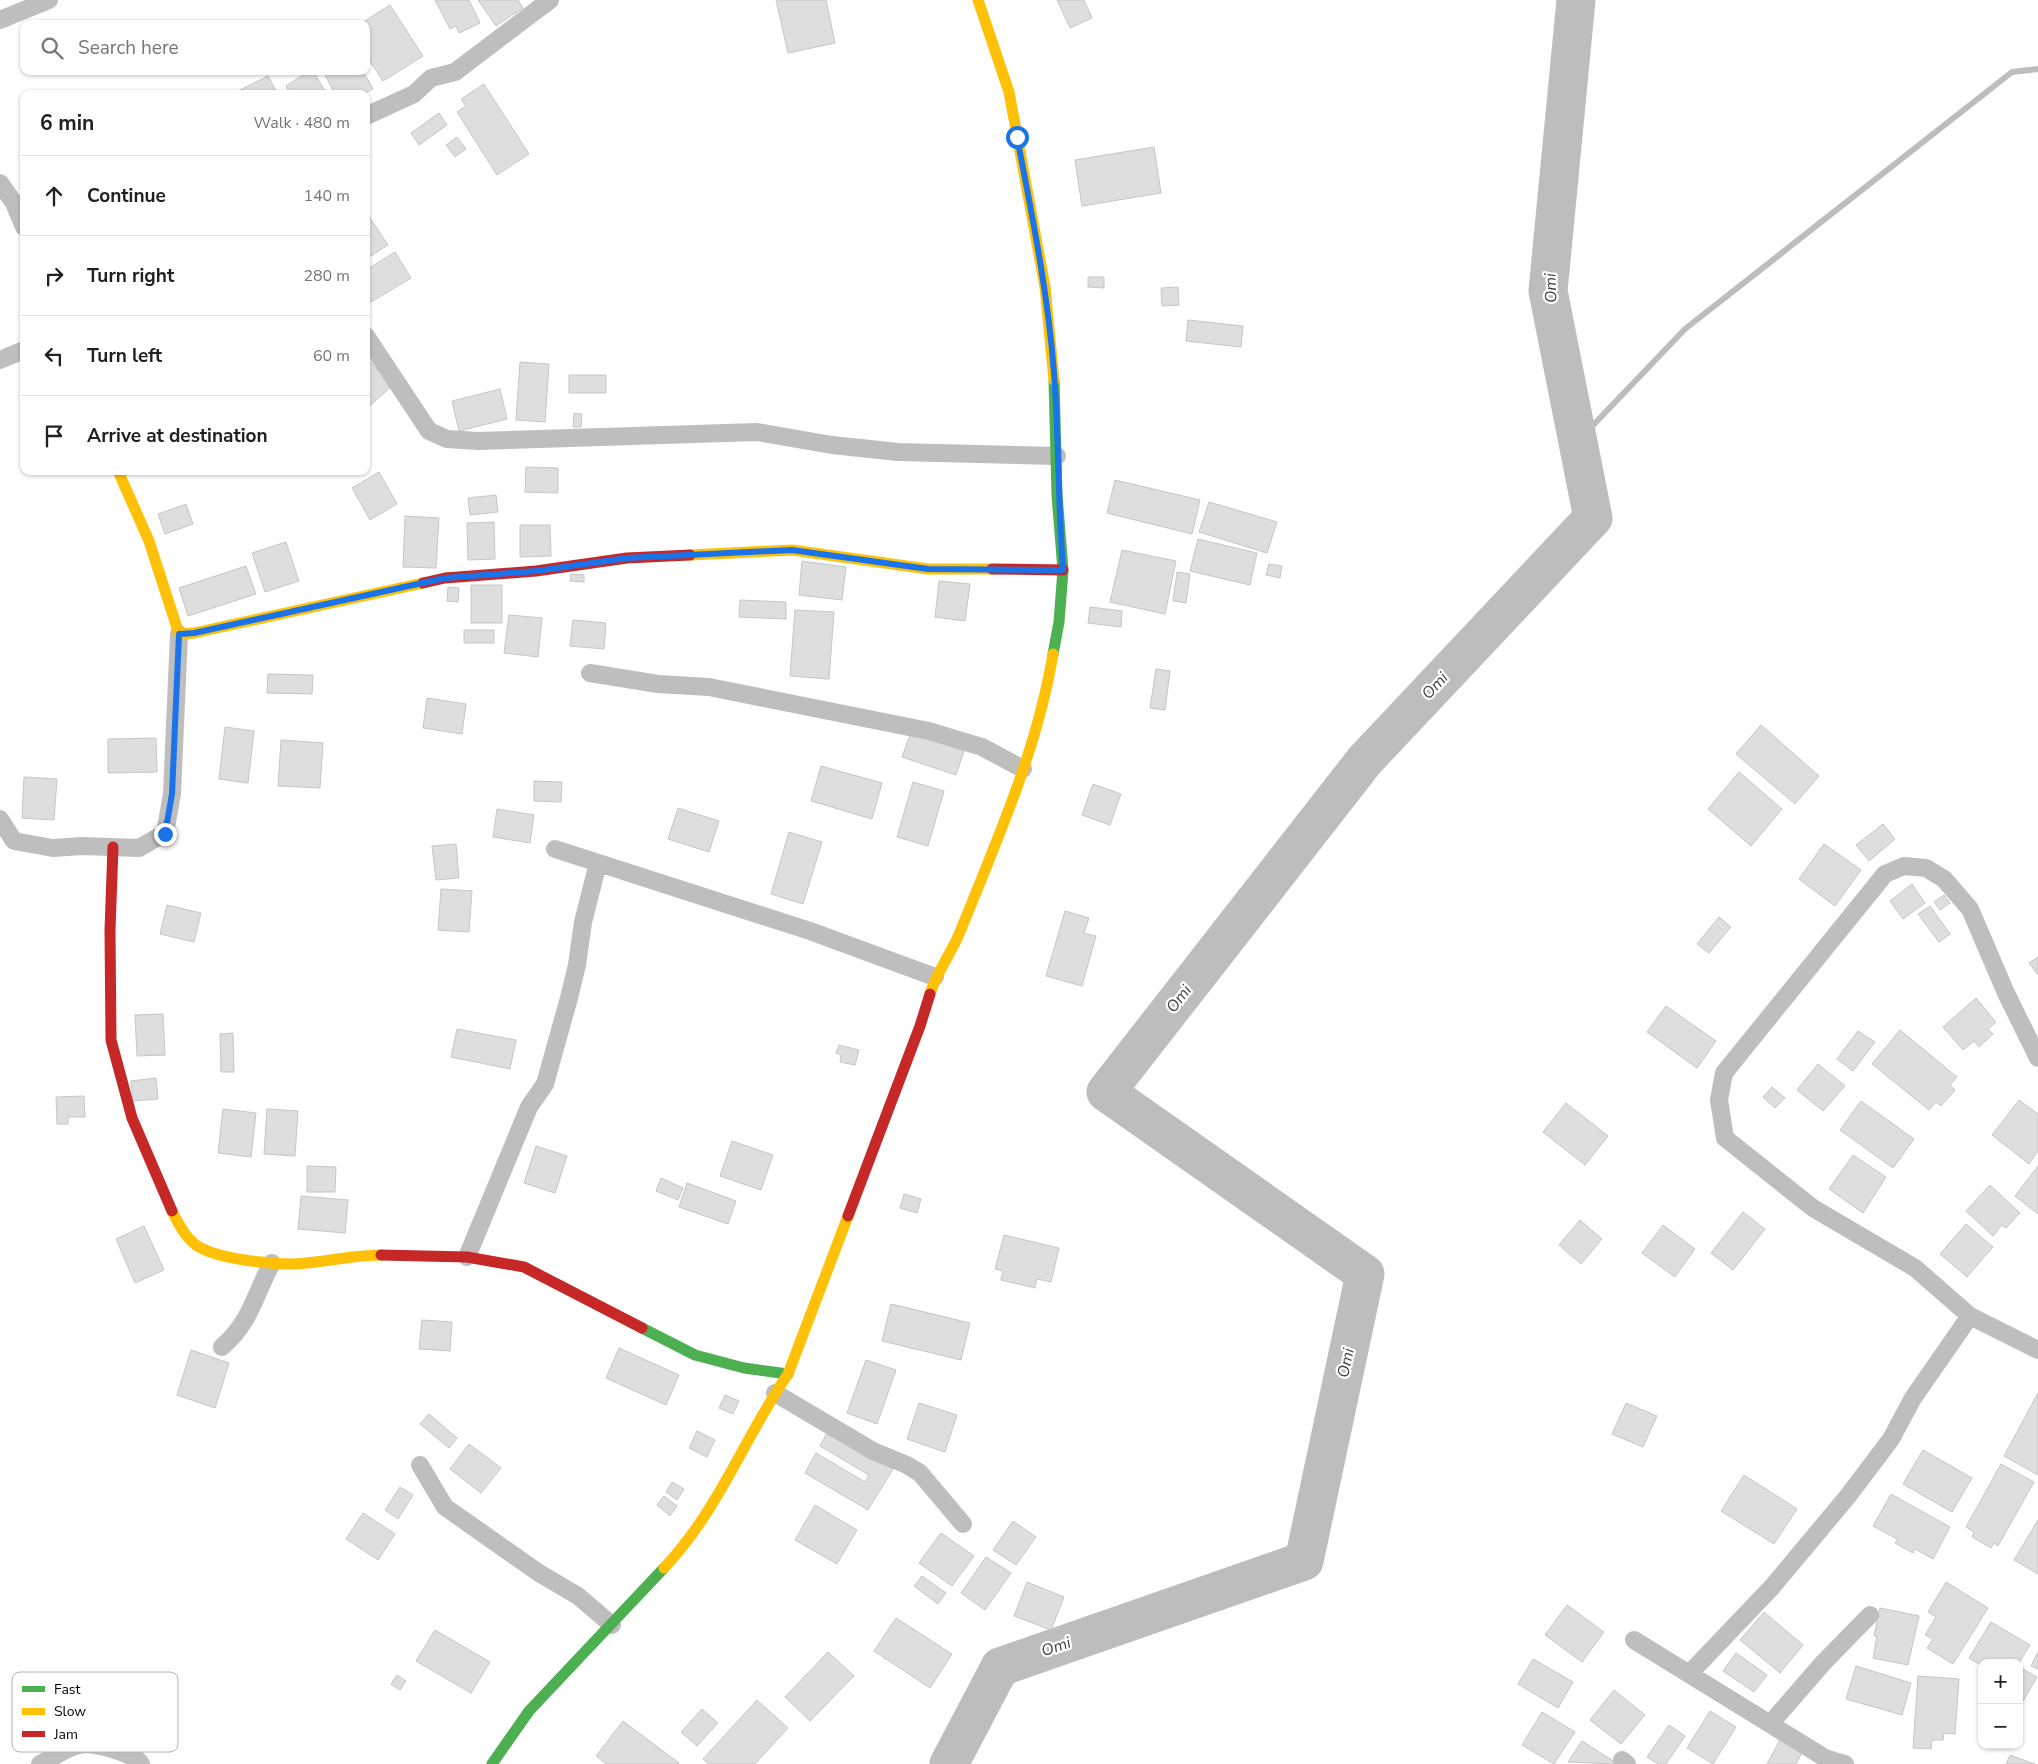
<!DOCTYPE html>
<meta charset="utf-8">
<style>
body{margin:0;font-family:"Nunito Sans",sans-serif;background:#f2f2f2;color:#202124}
.controls{position:absolute;right:15px;bottom:15px;display:grid;overflow:hidden;border-radius:10px;box-shadow:0 1px 4px #0004}
.controls button{width:45px;height:45px;display:grid;place-items:center;padding:0;border:0;border-bottom:1px solid #e0e0e0;background:#fff;color:#202124;font:25px sans-serif}
.stop{position:absolute;width:15px;height:15px;margin:-11px;border:4px solid #1a73e8;border-radius:50%;background:#fff}
.stop.end{background:#1a73e8;border-color:#fff;box-shadow:0 1px 5px #0008}
.list{margin:0;padding:0;list-style:none}
h2{display:flex;justify-content:space-between;align-items:center;height:65px;margin:0;padding:0 20px;font-size:21px}
h2 small{font-size:16px;font-weight:400;color:#757577}
.list li{display:grid;grid-template-columns:32px 1fr auto;gap:15px;align-items:center;box-sizing:border-box;height:80px;padding:0 20px;border-top:1px solid #e0e0e0}
.list b{display:block;font-size:19px;white-space:nowrap}
.list em{font-size:16px;font-style:normal;color:#757577}
.icon{flex:none;width:28px;height:28px;fill:none;stroke:currentColor;stroke-width:2;stroke-linecap:round;stroke-linejoin:round}
.map{position:relative;flex:none;width:2038px;height:1764px;overflow:hidden}
.search{position:absolute;background:#fff;box-shadow:0 1px 4px #0004;left:20px;top:20px;width:350px;height:55px;display:flex;align-items:center;gap:12px;box-sizing:border-box;padding:0 18px;border-radius:10px;color:#757577;font-size:19px}
.panel{position:absolute;background:#fff;box-shadow:0 1px 4px #0004;left:20px;top:90px;width:350px;height:385px;border-radius:10px}
.map>svg:first-child{display:block}
.lines{fill:none;stroke-linecap:round;stroke-linejoin:round}
.stream{stroke:#bdbdbd;stroke-width:6}
.river{stroke:#bdbdbd;stroke-width:39}
.building{fill:#dedede;stroke:#c6c6c6}
.street{stroke:#bebebe;stroke-width:18}
.fast{stroke:#4caf50;stroke-width:11}
.slow{stroke:#ffc107;stroke-width:11}
.jam{stroke:#c62828;stroke-width:11}
.route{stroke:#1a73e8;stroke-width:6}
.labels{text-anchor:middle;dominant-baseline:central;stroke-width:4.5;stroke-linejoin:round;paint-order:stroke}
.water-label{font-size:16px;font-style:italic;fill:#424242;stroke:#fff}
.key{fill:#fff;stroke:#b2b2b2;stroke-width:1}
.key-label{font-size:14px;fill:#000}
</style>
<div class="map">
<svg width="2038" height="1764" viewBox="0 0 2038 1764">
<rect width="100%" height="100%" fill="#fff"/>
<g class="lines">
<path class="stream" d="M 1578,441 L 1685,329 L 2012,72 L 2038,69"/>
<path class="river" d="M 949,1764 L 1000,1667 L 1304,1561 L 1365,1274 L 1106,1092 L 1365,760 L 1593,518 L 1548,291 L 1576,0"/>
</g>
<path class="building" d="M 435,0 L 469,0 L 480,23 L 459,33 L 456,26 L 450,29 Z
M 478,0 L 518,0 L 523,8 L 496,26 Z
M 776,0 L 826,0 L 835,43 L 788,53 Z
M 1057,0 L 1084,0 L 1092,18 L 1070,28 Z
M 390,5 L 423,56 L 383,81 L 366,55 L 366,24 L 360,24 Z
M 309,71 L 313,71 L 327,94 L 290,94 L 286,86 Z
M 323,71 L 363,71 L 373,89 L 364,94 L 335,94 Z
M 268,76 L 278,94 L 236,94 L 236,92 Z
M 484,84 L 529,154 L 497,175 L 457,112 L 466,106 L 461,99 Z
M 439,113 L 447,125 L 419,145 L 411,133 Z
M 457,137 L 466,149 L 455,157 L 446,145 Z
M 1154,147 L 1161,193 L 1082,206 L 1075,160 Z
M 366,212 L 388,245 L 366,259 Z
M 395,252 L 411,278 L 371,302 L 366,294 L 366,270 Z
M 1088,277 L 1104,277 L 1104,288 L 1088,287 Z
M 1178,287 L 1179,305 L 1162,306 L 1161,288 Z
M 1188,320 L 1243,326 L 1241,347 L 1186,341 Z
M 369,360 L 392,386 L 366,409 L 366,363 Z
M 520,362 L 549,364 L 545,422 L 516,420 Z
M 569,375 L 606,375 L 606,393 L 569,393 Z
M 500,389 L 507,419 L 459,431 L 452,401 Z
M 574,413 L 582,414 L 581,427 L 573,427 Z
M 526,467 L 558,468 L 558,493 L 525,492 Z
M 379,472 L 397,504 L 370,520 L 352,488 Z
M 1115,480 L 1200,500 L 1192,534 L 1107,513 Z
M 496,495 L 498,512 L 470,515 L 468,498 Z
M 1209,502 L 1277,522 L 1267,553 L 1199,532 Z
M 186,504 L 193,524 L 165,534 L 158,514 Z
M 405,516 L 439,518 L 436,568 L 403,567 Z
M 494,522 L 495,559 L 468,560 L 467,523 Z
M 520,525 L 550,525 L 551,556 L 520,557 Z
M 1198,539 L 1257,553 L 1250,585 L 1190,571 Z
M 286,542 L 299,581 L 265,592 L 252,553 Z
M 1122,550 L 1176,561 L 1165,614 L 1110,602 Z
M 802,561 L 846,567 L 842,600 L 799,595 Z
M 1269,564 L 1282,566 L 1280,578 L 1266,575 Z
M 246,566 L 256,594 L 188,616 L 179,588 Z
M 1177,572 L 1190,574 L 1186,603 L 1173,601 Z
M 571,574 L 584,575 L 584,582 L 570,581 Z
M 939,581 L 970,584 L 965,621 L 935,617 Z
M 471,585 L 502,585 L 502,623 L 471,623 Z
M 448,587 L 459,588 L 458,602 L 447,601 Z
M 740,600 L 786,602 L 786,619 L 739,617 Z
M 1090,607 L 1122,611 L 1121,627 L 1088,623 Z
M 795,610 L 834,612 L 829,679 L 790,676 Z
M 509,615 L 542,618 L 538,657 L 504,653 Z
M 573,620 L 606,623 L 604,649 L 570,646 Z
M 464,630 L 494,630 L 494,643 L 464,643 Z
M 1156,669 L 1170,671 L 1165,710 L 1150,708 Z
M 268,674 L 313,675 L 312,694 L 267,693 Z
M 427,698 L 466,704 L 462,734 L 423,728 Z
M 1761,725 L 1819,776 L 1795,804 L 1736,754 Z
M 225,727 L 254,731 L 248,783 L 219,779 Z
M 911,732 L 964,751 L 956,775 L 902,757 Z
M 156,738 L 157,772 L 108,773 L 108,739 Z
M 281,740 L 323,743 L 320,788 L 278,786 Z
M 821,766 L 882,783 L 872,819 L 811,801 Z
M 1739,772 L 1782,809 L 1751,846 L 1708,809 Z
M 24,777 L 57,779 L 54,820 L 22,818 Z
M 534,781 L 562,782 L 561,802 L 534,801 Z
M 913,782 L 944,791 L 928,846 L 897,837 Z
M 1093,784 L 1121,794 L 1110,825 L 1082,815 Z
M 678,808 L 719,821 L 709,852 L 668,839 Z
M 497,809 L 534,815 L 530,843 L 493,837 Z
M 1883,824 L 1895,839 L 1869,861 L 1856,845 Z
M 789,832 L 822,842 L 803,904 L 771,894 Z
M 456,844 L 459,878 L 436,880 L 432,846 Z
M 1824,844 L 1861,870 L 1835,906 L 1799,879 Z
M 1912,884 L 1925,903 L 1903,919 L 1890,901 Z
M 441,889 L 472,891 L 469,932 L 438,930 Z
M 1944,895 L 1950,903 L 1940,910 L 1934,902 Z
M 167,905 L 201,913 L 194,942 L 160,934 Z
M 1930,906 L 1950,934 L 1939,942 L 1918,914 Z
M 1065,911 L 1089,918 L 1084,933 L 1096,936 L 1082,986 L 1046,976 Z
M 1719,917 L 1731,927 L 1709,953 L 1697,944 Z
M 2038,957 L 2038,975 L 2029,963 Z
M 1976,998 L 1996,1022 L 1988,1029 L 1993,1034 L 1979,1047 L 1974,1041 L 1963,1050 L 1943,1027 Z
M 1666,1006 L 1716,1041 L 1697,1068 L 1647,1032 Z
M 163,1014 L 165,1055 L 137,1056 L 135,1015 Z
M 457,1029 L 516,1040 L 510,1069 L 451,1057 Z
M 1900,1030 L 1957,1077 L 1950,1085 L 1955,1090 L 1941,1106 L 1936,1102 L 1929,1110 L 1872,1064 Z
M 1858,1031 L 1875,1042 L 1853,1071 L 1837,1059 Z
M 233,1033 L 234,1072 L 221,1072 L 220,1034 Z
M 839,1045 L 859,1050 L 855,1065 L 840,1062 L 841,1055 L 836,1053 Z
M 1818,1064 L 1845,1086 L 1823,1111 L 1797,1090 Z
M 156,1078 L 158,1099 L 133,1101 L 131,1081 Z
M 1772,1087 L 1785,1098 L 1775,1108 L 1763,1097 Z
M 84,1096 L 85,1117 L 68,1117 L 68,1124 L 57,1124 L 56,1097 Z
M 2019,1100 L 2038,1114 L 2038,1151 L 2029,1164 L 1992,1135 Z
M 1861,1101 L 1914,1139 L 1893,1168 L 1840,1130 Z
M 1566,1103 L 1608,1136 L 1585,1165 L 1543,1132 Z
M 223,1109 L 256,1113 L 251,1157 L 218,1153 Z
M 267,1109 L 298,1111 L 295,1156 L 264,1154 Z
M 732,1141 L 773,1155 L 761,1190 L 720,1176 Z
M 536,1146 L 567,1156 L 555,1193 L 524,1183 Z
M 1853,1155 L 1886,1177 L 1863,1213 L 1829,1189 Z
M 307,1166 L 336,1167 L 335,1192 L 307,1192 Z
M 2038,1166 L 2038,1214 L 2015,1196 Z
M 661,1178 L 683,1188 L 678,1200 L 656,1191 Z
M 687,1183 L 736,1201 L 728,1224 L 679,1207 Z
M 1990,1185 L 2020,1213 L 2006,1228 L 2002,1225 L 1993,1236 L 1966,1211 Z
M 904,1194 L 921,1199 L 917,1213 L 900,1208 Z
M 301,1196 L 348,1200 L 345,1233 L 298,1229 Z
M 1743,1212 L 1765,1229 L 1733,1270 L 1711,1253 Z
M 1580,1220 L 1602,1239 L 1581,1264 L 1559,1245 Z
M 1966,1224 L 1993,1247 L 1967,1277 L 1940,1254 Z
M 1663,1225 L 1695,1249 L 1675,1277 L 1642,1253 Z
M 144,1226 L 164,1270 L 135,1283 L 116,1239 Z
M 1004,1235 L 1059,1248 L 1051,1282 L 1037,1279 L 1035,1288 L 1001,1280 L 1003,1271 L 995,1269 Z
M 891,1304 L 970,1323 L 961,1360 L 882,1341 Z
M 422,1320 L 452,1322 L 450,1351 L 419,1349 Z
M 619,1348 L 679,1375 L 666,1405 L 606,1378 Z
M 191,1350 L 229,1363 L 215,1408 L 177,1395 Z
M 866,1360 L 896,1370 L 877,1424 L 847,1413 Z
M 2038,1393 L 2038,1475 L 2004,1456 Z
M 725,1395 L 739,1401 L 733,1414 L 719,1408 Z
M 919,1403 L 957,1415 L 945,1452 L 907,1439 Z
M 1626,1403 L 1657,1416 L 1643,1447 L 1612,1434 Z
M 429,1414 L 457,1438 L 449,1448 L 420,1424 Z
M 697,1431 L 715,1440 L 707,1457 L 689,1448 Z
M 828,1431 L 893,1469 L 868,1510 L 805,1473 L 816,1453 L 865,1482 L 869,1475 L 820,1446 Z
M 469,1444 L 501,1468 L 481,1493 L 450,1469 Z
M 1923,1450 L 1972,1478 L 1952,1512 L 1903,1484 Z
M 2001,1464 L 2034,1482 L 1998,1546 L 1994,1543 L 1991,1548 L 1972,1537 L 1974,1532 L 1966,1527 Z
M 1744,1475 L 1797,1509 L 1774,1544 L 1721,1511 Z
M 672,1482 L 684,1489 L 677,1500 L 666,1492 Z
M 400,1487 L 413,1495 L 398,1519 L 385,1510 Z
M 1891,1494 L 1950,1527 L 1933,1559 L 1915,1549 L 1913,1553 L 1895,1543 L 1897,1539 L 1873,1526 Z
M 664,1496 L 677,1506 L 670,1516 L 657,1505 Z
M 815,1505 L 857,1530 L 837,1564 L 795,1540 Z
M 363,1513 L 395,1534 L 378,1560 L 346,1539 Z
M 2038,1520 L 2038,1574 L 2014,1560 Z
M 1013,1521 L 1036,1537 L 1016,1565 L 993,1550 Z
M 941,1533 L 974,1556 L 952,1586 L 919,1563 Z
M 986,1557 L 1011,1573 L 985,1610 L 961,1593 Z
M 922,1576 L 946,1593 L 938,1604 L 914,1586 Z
M 1027,1582 L 1064,1597 L 1051,1630 L 1014,1616 Z
M 1946,1582 L 1988,1608 L 1953,1664 L 1927,1648 L 1933,1639 L 1925,1635 L 1936,1617 L 1928,1612 Z
M 1567,1605 L 1604,1632 L 1582,1662 L 1545,1635 Z
M 1880,1608 L 1919,1616 L 1908,1665 L 1873,1658 L 1877,1636 L 1874,1636 Z
M 1764,1612 L 1803,1645 L 1780,1673 L 1740,1640 Z
M 896,1618 L 952,1654 L 930,1688 L 874,1651 Z
M 1991,1622 L 2030,1645 L 2019,1663 L 1982,1663 L 1982,1666 L 1969,1658 Z
M 435,1630 L 490,1662 L 471,1693 L 416,1661 Z
M 828,1652 L 854,1676 L 810,1721 L 785,1697 Z
M 2038,1652 L 2038,1669 L 2031,1666 Z
M 1736,1653 L 1767,1675 L 1754,1692 L 1723,1671 Z
M 1533,1659 L 1573,1682 L 1558,1708 L 1518,1684 Z
M 1856,1666 L 1911,1683 L 1902,1715 L 1846,1699 Z
M 2023,1669 L 2037,1677 L 2019,1708 L 2019,1675 Z
M 397,1675 L 406,1681 L 400,1690 L 391,1684 Z
M 1918,1676 L 1959,1679 L 1955,1734 L 1944,1733 L 1943,1740 L 1932,1740 L 1931,1749 L 1913,1748 Z
M 1614,1690 L 1645,1715 L 1621,1744 L 1590,1720 Z
M 757,1700 L 788,1728 L 755,1764 L 708,1764 L 703,1759 Z
M 702,1709 L 718,1723 L 697,1746 L 681,1732 Z
M 1710,1711 L 1736,1727 L 1713,1764 L 1687,1748 Z
M 1542,1712 L 1575,1732 L 1554,1764 L 1522,1745 Z
M 623,1721 L 679,1763 L 678,1764 L 606,1764 L 596,1756 Z
M 1669,1725 L 1685,1736 L 1666,1764 L 1658,1764 L 1647,1757 Z
M 1782,1736 L 1805,1747 L 1796,1764 L 1767,1764 Z
M 1582,1741 L 1615,1762 L 1613,1764 L 1568,1762 Z
M 2010,1755 L 2035,1764 L 2006,1764 Z"/>
<g class="lines">
<path class="street" d="M 0,20 L 49,0
M 366,116 L 414,94 L 431,78 L 455,72 L 550,0
M 0,183 L 14,203 L 24,227
M 366,336 L 429,431 L 447,439 L 478,441 L 757,432 L 832,445 L 898,452 L 1057,456
M 0,360 L 24,350
M 590,673 L 658,684 L 709,687 L 929,731 L 982,747 L 1023,769
M 0,819 L 14,841 L 53,848 L 82,846 L 139,848 L 165,833 L 172,794 L 179,634
M 555,849 L 810,931 L 935,977
M 2038,1058 L 2006,993 L 1970,909 L 1944,879 L 1926,868 L 1904,866 L 1885,874 L 1724,1073 L 1719,1100 L 1725,1138 L 1813,1208 L 1915,1268 L 1970,1316 L 2038,1350
M 467,1257 L 529,1107 L 545,1084 L 569,998 L 577,965 L 583,922 L 598,863
M 222,1347 C 251,1322 255,1294 272,1263
M 775,1393 L 873,1451 L 907,1465 L 920,1473 L 963,1524
M 420,1465 L 445,1507 L 539,1573 L 578,1596 L 612,1625
M 1634,1640 L 1825,1758 L 1845,1764
M 1689,1674 L 1772,1587 L 1848,1496 L 1891,1439 L 1913,1398 L 1970,1316
M 1770,1724 L 1824,1662 L 1870,1615
M 1622,1760 L 1627,1764
M 40,1764 C 52,1758 67,1747 79,1745 C 93,1742 135,1753 141,1764"/>
<path class="fast" d="M 1053,654 L 1059,622 L 1063,570 L 1057,495 L 1054,380
M 642,1328 L 695,1355 L 744,1368 L 788,1374
M 492,1764 L 529,1711 L 664,1568"/>
<path class="slow" d="M 978,0 L 1009,92 L 1045,287 L 1054,380
M 118,471 L 149,541 L 179,634 L 194,633 L 423,583
M 690,555 L 792,550 L 928,569 L 992,569
M 930,994 C 937,971 951,954 960,932 C 996,842 1037,751 1053,654
M 172,1211 C 178,1223 185,1237 196,1245 C 216,1259 269,1264 293,1264 C 323,1263 351,1255 381,1255
M 664,1568 C 719,1510 744,1438 788,1374 L 848,1216"/>
<path class="jam" d="M 992,569 L 1063,570
M 423,583 L 445,578 L 536,571 L 627,558 L 690,555
M 113,847 L 110,930 L 111,1040 L 132,1118 L 172,1211
M 848,1216 L 920,1026 L 930,994
M 381,1255 L 467,1257 L 524,1267 L 642,1328"/>
</g>
<g class="lines">
<path class="route" d="M 165,834 L 172,794 L 179,634 L 194,633 L 445,578 L 536,571 L 627,558 L 792,550 L 928,569 L 1063,570 C 1058,504 1059,439 1054,373 C 1048,293 1032,215 1017,137"/>
</g>
<g class="labels">
<g class="water-label">
<text transform="translate(1551 288) rotate(-92)">Omi</text>
<text transform="translate(1435 686) rotate(-47)">Omi</text>
<text transform="translate(1179 999) rotate(-52)">Omi</text>
<text transform="translate(1346 1363) rotate(-78)">Omi</text>
<text transform="translate(1056 1647) rotate(-19)">Omi</text>
</g>
</g>
<rect x="12" y="1672" width="166" height="80" rx="8" class="key"/>
<rect x="22" y="1686" width="23" height="6" fill="#4caf50"/>
<rect x="22" y="1708" width="23" height="7" fill="#ffc107"/>
<rect x="22" y="1731" width="23" height="6" fill="#c62828"/>
<g class="key-label">
<text x="54" y="1694">Fast</text>
<text x="54" y="1716">Slow</text>
<text x="54" y="1739">Jam</text>
</g>
</svg>
<div class="controls">
<button>+</button>
<button>−</button>
</div>
<div class="stop" style="left:1017px;top:137px"></div>
<div class="stop end" style="left:165px;top:834px"></div>
<div class="search"><svg class="icon" aria-label="search" viewBox="0 0 24 24"><circle cx="10" cy="10" r="6"/><path d="M15 15l6 6"/></svg>Search here</div>
<section class="panel">
<h2>6 min<small>Walk · 480 m</small></h2>
<ul class="list">
<li><svg class="icon" aria-label="ahead" viewBox="0 0 24 24"><path d="M12 20V5M6 11l6-6 6 6"/></svg><div><b>Continue</b></div><em>140 m</em></li>
<li><svg class="icon" aria-label="right" viewBox="0 0 24 24"><path d="M7 20v-9h11M14 6l5 5-5 5"/></svg><div><b>Turn right</b></div><em>280 m</em></li>
<li><svg class="icon" aria-label="left" viewBox="0 0 24 24"><path d="M17 20v-9H6M10 6l-5 5 5 5"/></svg><div><b>Turn left</b></div><em>60 m</em></li>
<li><svg class="icon" aria-label="arrive" viewBox="0 0 24 24"><path d="M6 21V4h12l-3 4 3 4H6"/></svg><div><b>Arrive at destination</b></div></li>
</ul>
</section>
</div>
